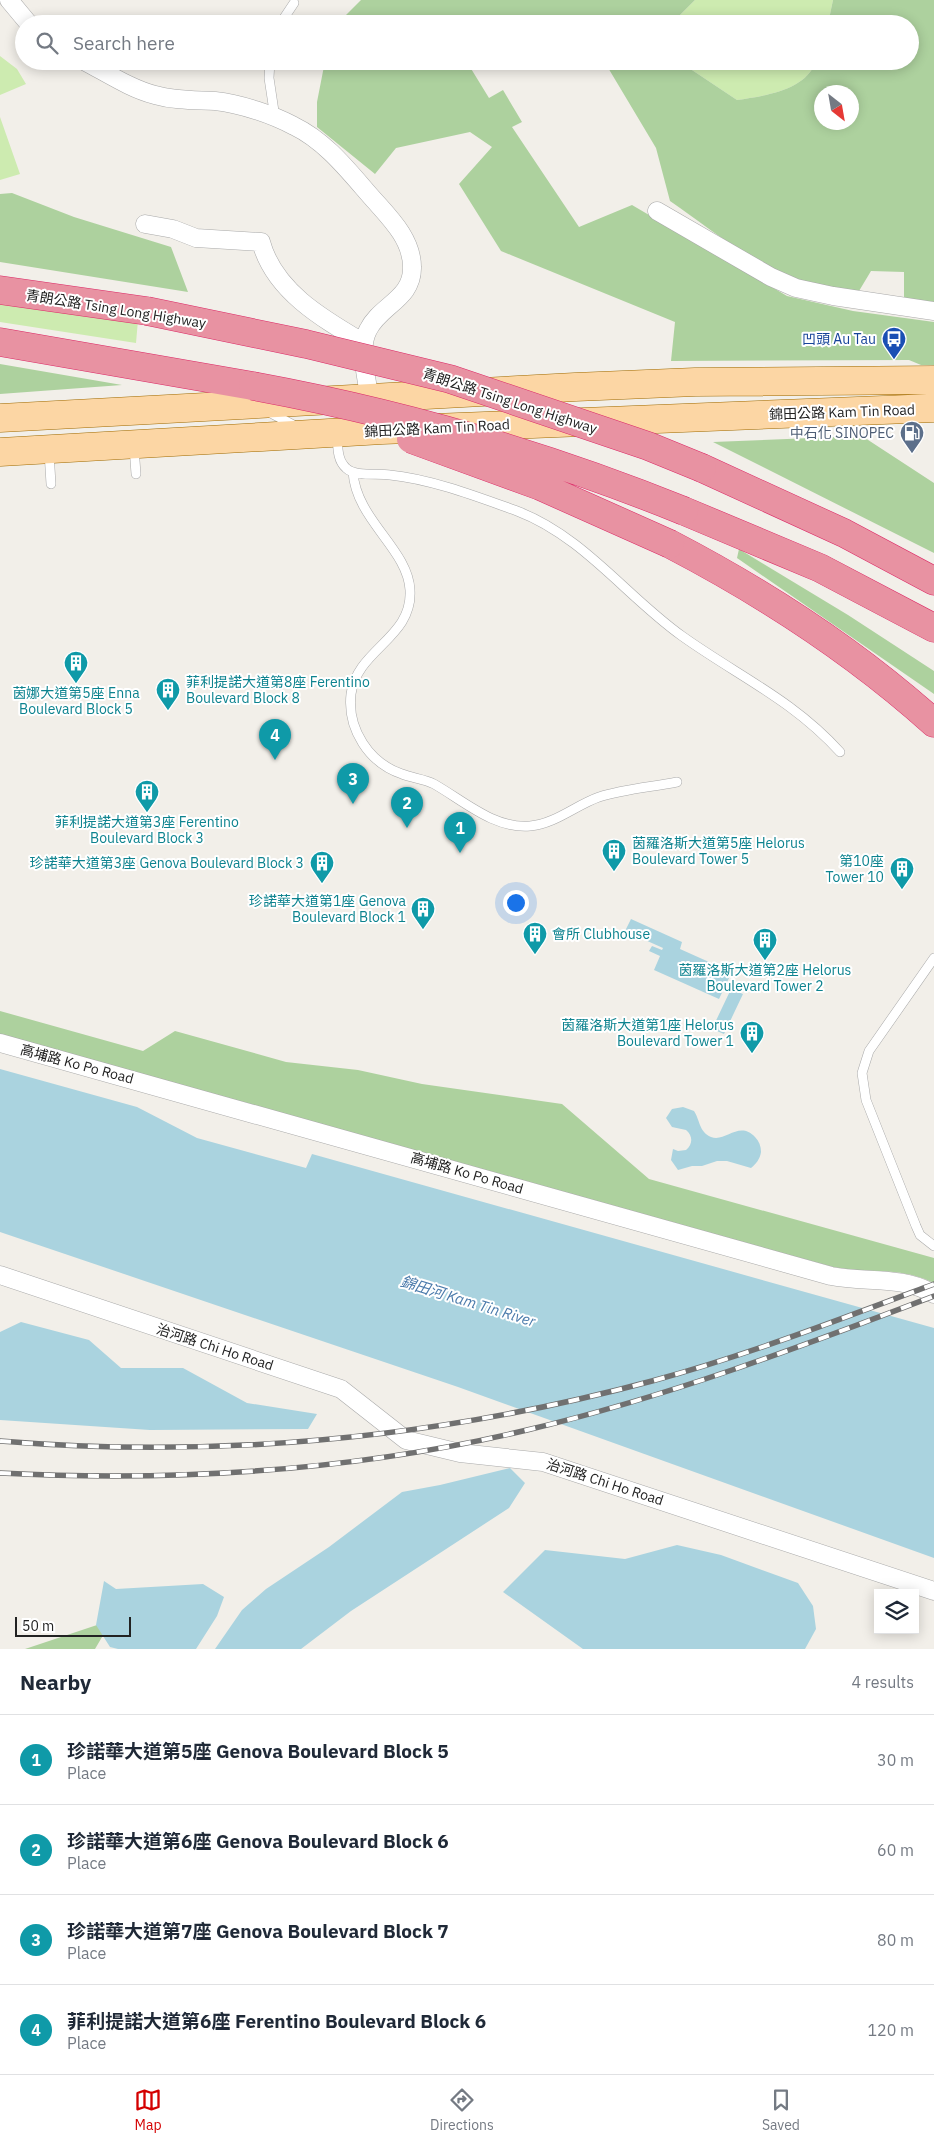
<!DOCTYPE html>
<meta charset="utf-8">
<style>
body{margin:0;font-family:"IBM Plex Sans","Noto Sans TC",sans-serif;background:#f6f6f7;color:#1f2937}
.controls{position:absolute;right:15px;bottom:15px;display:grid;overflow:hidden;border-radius:0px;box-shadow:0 2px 12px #0003}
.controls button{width:45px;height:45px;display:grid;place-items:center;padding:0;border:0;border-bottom:1px solid #e0e1e3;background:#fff;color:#1f2937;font:25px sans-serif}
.compass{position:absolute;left:814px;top:85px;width:45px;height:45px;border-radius:50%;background:#fff;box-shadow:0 2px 12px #0003;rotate:149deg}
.scale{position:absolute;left:15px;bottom:12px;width:116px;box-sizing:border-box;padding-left:5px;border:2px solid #222;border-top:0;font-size:14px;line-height:18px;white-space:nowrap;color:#222;-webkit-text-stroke:4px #fff;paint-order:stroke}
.you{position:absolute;left:515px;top:902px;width:18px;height:18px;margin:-12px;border:4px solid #fff;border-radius:50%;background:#1a73e8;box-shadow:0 0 0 8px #1a73e833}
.badge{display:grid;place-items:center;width:32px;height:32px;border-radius:50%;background:#d40000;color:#fff;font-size:16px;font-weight:700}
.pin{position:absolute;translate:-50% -41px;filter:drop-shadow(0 1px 2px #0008)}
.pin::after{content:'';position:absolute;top:26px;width:18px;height:15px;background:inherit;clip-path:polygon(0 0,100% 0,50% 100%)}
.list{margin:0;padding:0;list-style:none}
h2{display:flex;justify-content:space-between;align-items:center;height:65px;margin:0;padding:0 20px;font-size:21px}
h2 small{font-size:16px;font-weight:400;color:#747a83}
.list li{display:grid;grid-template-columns:32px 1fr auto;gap:15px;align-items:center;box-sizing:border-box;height:90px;padding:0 20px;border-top:1px solid #e0e1e3}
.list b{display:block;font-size:19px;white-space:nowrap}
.list p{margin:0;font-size:16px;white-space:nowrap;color:#747a83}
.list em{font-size:16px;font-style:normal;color:#747a83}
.icon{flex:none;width:28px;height:28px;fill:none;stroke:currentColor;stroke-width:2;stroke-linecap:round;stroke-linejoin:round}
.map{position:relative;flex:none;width:934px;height:1649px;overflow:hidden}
.search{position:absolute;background:#fff;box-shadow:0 2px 12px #0003;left:15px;right:15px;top:15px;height:55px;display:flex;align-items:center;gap:12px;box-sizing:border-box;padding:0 18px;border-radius:28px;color:#747a83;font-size:19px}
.sheet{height:425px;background:#fff}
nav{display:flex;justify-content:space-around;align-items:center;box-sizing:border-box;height:70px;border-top:1px solid #e0e1e3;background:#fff;font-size:14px;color:#747a83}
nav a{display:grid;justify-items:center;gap:2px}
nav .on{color:#d40000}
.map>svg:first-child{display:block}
.grass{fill:#cdebb0}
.forest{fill:#add19e;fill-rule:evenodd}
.water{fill:#aad3df}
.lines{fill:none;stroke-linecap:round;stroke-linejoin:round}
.service-casing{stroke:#a9a9a9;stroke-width:10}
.minor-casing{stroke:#a9a9a9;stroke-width:19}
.primary-casing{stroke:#a06b00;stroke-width:29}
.motorway-casing{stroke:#dc2a67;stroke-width:29}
.service{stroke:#fff;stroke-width:9}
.minor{stroke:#fff;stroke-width:18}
.primary{stroke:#fcd6a4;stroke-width:28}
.motorway{stroke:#e892a2;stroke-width:28}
.rail-casing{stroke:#707070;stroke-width:5.5}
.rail{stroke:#fff;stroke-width:4;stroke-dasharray:11;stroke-linecap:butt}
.motorway-bridge-casing{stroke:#dc2a67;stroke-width:29;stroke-linecap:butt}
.motorway-bridge{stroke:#e892a2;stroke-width:28}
.labels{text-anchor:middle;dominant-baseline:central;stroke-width:4;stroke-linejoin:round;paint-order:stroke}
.street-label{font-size:14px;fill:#222;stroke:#fff}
.transit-label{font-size:14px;fill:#164399;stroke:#fff;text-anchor:end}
.service-label{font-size:14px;fill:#4e5e75;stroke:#fff;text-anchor:end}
.culture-label{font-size:14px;fill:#0d838f;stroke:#fff;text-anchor:end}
.water-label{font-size:15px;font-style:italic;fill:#4a7aab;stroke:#fff}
</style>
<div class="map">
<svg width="934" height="1649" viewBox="0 0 934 1649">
<rect width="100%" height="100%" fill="#f2efe9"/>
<path class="grass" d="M 695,0 L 833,0 L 828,24 L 671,24 Z
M 0,56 L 17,69 L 26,84 L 0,95 Z
M 684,61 L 816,61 C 806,91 763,96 737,100 L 686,66 Z
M 0,117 L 20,174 L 0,180 Z
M 0,300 L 138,320 L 136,343 L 0,322 Z"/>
<path class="forest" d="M 361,0 L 695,0 L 671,24 L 337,24 Z
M 833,0 L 934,0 L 934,302 L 904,299 L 904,272 L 871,271 L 859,291 C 834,287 807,285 784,274 C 743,256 706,226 670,201 L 656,148 L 604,61 L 684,61 L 686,66 L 737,100 C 763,96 806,91 816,61 L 910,61 L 910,24 L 828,24 ZM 822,92 L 852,92 L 852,122 L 822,122 Z
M 325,61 L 479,61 L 470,67 L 489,98 L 503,90 L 522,122 L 512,127 L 579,227 L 632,205 L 787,296 L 853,311 L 934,322 L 934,365 L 921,365 L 909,360 L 671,361 L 675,322 L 501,251 L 459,184 L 492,147 L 470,132 L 396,148 L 375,174 L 317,127 L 317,102 Z
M 12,193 L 74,217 L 171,247 L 188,292 L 0,262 L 0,194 Z
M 0,364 L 122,385 L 0,394 Z
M 862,436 L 934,483 L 934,553 L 713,442 Z
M 739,549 L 848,615 L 934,671 L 934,694 L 737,558 Z
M 0,1011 L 143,1051 L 175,1031 L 286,1062 L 358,1070 L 422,1084 L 562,1104 L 649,1179 L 934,1258 L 934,1283 C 899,1266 869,1274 833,1267 L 0,1034 Z
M 112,1620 L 95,1649 L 25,1649 Z"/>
<path class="water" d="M 631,919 L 682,942 L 680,949 L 709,962 L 706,968 L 729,978 L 719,999 L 654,970 L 660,956 L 649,951 L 652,946 L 662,950 L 663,948 L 625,931 Z
M 731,989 L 743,994 L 724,1034 L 712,1029 Z
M 0,1069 L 137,1107 L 197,1138 L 306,1168 L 312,1154 L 934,1328 L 934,1558 L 458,1387 L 0,1232 Z
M 683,1107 L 694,1111 C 700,1120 699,1132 711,1137 C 725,1143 739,1120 755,1137 C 759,1141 761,1146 761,1152 C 760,1159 756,1164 751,1168 L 727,1161 L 717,1161 L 702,1166 L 692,1166 L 678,1170 L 671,1160 L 673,1149 L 678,1151 L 686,1150 C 693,1144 693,1136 686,1130 L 672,1127 L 666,1118 L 672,1109 Z
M 21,1322 L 89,1340 L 121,1368 L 183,1368 L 247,1403 L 317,1414 L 308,1429 L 150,1430 L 0,1420 L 0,1332 Z
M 510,1468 L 525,1483 L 509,1508 L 351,1611 L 301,1649 L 215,1649 L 242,1610 L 266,1589 L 329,1547 L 402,1492 L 440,1485 Z
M 677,1545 L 721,1555 L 798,1583 L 813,1606 L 816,1629 L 805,1649 L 583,1649 L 503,1592 L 545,1550 L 625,1559 Z
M 104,1581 L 116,1589 L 203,1584 L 224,1597 L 217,1616 L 196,1649 L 118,1649 L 110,1647 L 96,1625 Z"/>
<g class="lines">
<defs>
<path id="service" d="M 280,24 L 294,3
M 270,61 L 269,78 L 275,118
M 269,412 L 297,427
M 337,436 C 338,447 337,460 346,468 C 355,477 377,473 390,475 C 431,479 478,497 517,511 C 583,536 626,596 682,636 C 738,676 793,700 840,752
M 134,447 L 136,474
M 49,452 L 51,484
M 353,472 C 356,520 408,549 410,590 C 413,638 357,649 351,694 C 347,729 369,763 402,774 C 412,778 425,779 434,784 C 464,801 494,829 530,826 C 555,824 576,805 599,797 C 624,789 652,787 677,782
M 934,958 L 869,1051 L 862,1073 L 866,1100 L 916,1226 L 920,1235 L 934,1246"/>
<path id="minor" d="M 9,0 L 29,24
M 84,61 C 107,73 131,89 155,95 C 176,101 195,100 215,101 C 241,104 271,114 294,126 C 327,142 350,173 374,200 C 391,219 412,240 412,267 C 413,299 380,305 368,330 C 358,349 367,376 369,397
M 657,211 L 771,277 L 796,288 L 833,296 L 934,311
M 145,224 L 173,229 L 196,238 L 261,242 C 274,291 323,319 364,343
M 0,1043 L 831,1276 C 866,1283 901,1275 934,1294
M 0,1275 L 341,1389 L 406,1440 L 460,1453 L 543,1462 L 934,1591"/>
<path id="primary" d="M 0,418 L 575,387 L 695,382 L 934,380
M 0,452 L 382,430 L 934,408"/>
<path id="motorway" d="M 0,290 L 147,311
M 0,342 L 253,386
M 702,468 L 844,533 L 934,581
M 684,511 L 820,568 L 934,628
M 670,544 C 766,594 854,651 934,723"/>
</defs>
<use href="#service" class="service-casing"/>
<use href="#minor" class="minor-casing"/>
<use href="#primary" class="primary-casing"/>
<use href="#motorway" class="motorway-casing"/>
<use href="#service" class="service"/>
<use href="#minor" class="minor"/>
<use href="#primary" class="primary"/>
<use href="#motorway" class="motorway"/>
<defs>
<path id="rail" d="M 0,1441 C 220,1459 439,1438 652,1381 C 748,1355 841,1319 934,1284
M 0,1473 C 176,1482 355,1471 527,1430 C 667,1397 800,1347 934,1296"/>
</defs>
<use href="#rail" class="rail-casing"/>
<use href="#rail" class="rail"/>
<defs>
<path id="motorway-bridge" d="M 147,311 L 306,344 L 450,379 L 648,446 L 702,468
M 253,386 C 400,413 546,455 684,511
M 411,439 L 540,486 L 670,544"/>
</defs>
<use href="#motorway-bridge" class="motorway-bridge-casing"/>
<use href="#motorway-bridge" class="motorway-bridge"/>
</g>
<defs>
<symbol id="bus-pin" viewBox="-11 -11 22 30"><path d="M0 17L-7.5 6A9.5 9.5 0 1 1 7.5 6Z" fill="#1a4fb4" stroke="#fff"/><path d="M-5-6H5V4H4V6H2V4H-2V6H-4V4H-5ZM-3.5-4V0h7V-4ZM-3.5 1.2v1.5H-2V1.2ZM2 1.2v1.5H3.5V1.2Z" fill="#fff"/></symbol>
<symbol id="fuel-pin" viewBox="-11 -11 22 30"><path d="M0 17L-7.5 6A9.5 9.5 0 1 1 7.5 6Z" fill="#5c6f8a" stroke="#fff"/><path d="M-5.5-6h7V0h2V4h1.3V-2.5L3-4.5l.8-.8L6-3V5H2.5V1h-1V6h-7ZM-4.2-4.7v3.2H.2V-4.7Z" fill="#fff"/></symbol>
<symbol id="building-pin" viewBox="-11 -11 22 30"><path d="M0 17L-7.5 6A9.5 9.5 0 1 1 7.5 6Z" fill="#0f9aa8" stroke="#fff"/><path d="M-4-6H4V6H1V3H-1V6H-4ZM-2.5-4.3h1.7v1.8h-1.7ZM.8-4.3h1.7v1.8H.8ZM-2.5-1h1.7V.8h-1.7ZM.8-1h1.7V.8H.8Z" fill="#fff"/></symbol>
</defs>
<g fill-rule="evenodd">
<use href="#bus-pin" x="880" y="325" width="28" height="38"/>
<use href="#fuel-pin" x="898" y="419" width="28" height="38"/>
<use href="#building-pin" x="62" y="649" width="28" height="38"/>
<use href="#building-pin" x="154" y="676" width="28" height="38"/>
<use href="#building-pin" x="133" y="778" width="28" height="38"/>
<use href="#building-pin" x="600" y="837" width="28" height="38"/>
<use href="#building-pin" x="308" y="849" width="28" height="38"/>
<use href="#building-pin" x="888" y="855" width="28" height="38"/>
<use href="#building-pin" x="409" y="895" width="28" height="38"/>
<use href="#building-pin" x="521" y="920" width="28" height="38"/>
<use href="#building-pin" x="751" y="926" width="28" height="38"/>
<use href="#building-pin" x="738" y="1019" width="28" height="38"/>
</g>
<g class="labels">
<g class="street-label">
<text transform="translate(116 309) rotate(9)">青朗公路 Tsing Long Highway</text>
<text transform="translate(510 401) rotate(18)">青朗公路 Tsing Long Highway</text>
<text transform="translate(842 412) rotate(-2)">錦田公路 Kam Tin Road</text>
<text transform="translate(437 428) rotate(-3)">錦田公路 Kam Tin Road</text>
<text transform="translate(77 1064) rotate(15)">高埔路 Ko Po Road</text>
<text transform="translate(467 1173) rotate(16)">高埔路 Ko Po Road</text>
<text transform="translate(215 1347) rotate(18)">治河路 Chi Ho Road</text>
<text transform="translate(605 1482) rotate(18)">治河路 Chi Ho Road</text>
</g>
<g class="transit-label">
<text x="876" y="339">凹頭 Au Tau</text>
</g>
<g class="service-label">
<text x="894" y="433">中石化 SINOPEC</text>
</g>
<g class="culture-label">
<text x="186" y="682" text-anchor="start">菲利提諾大道第8座 Ferentino<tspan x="186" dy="16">Boulevard Block 8</tspan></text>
<text x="76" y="693" text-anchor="middle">茵娜大道第5座 Enna<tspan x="76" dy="16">Boulevard Block 5</tspan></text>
<text x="147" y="822" text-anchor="middle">菲利提諾大道第3座 Ferentino<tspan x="147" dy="16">Boulevard Block 3</tspan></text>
<text x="632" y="843" text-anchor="start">茵羅洛斯大道第5座 Helorus<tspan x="632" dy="16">Boulevard Tower 5</tspan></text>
<text x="884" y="861">第10座<tspan x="884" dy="16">Tower 10</tspan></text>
<text x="304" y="863">珍諾華大道第3座 Genova Boulevard Block 3</text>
<text x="406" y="901">珍諾華大道第1座 Genova<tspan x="406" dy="16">Boulevard Block 1</tspan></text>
<text x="552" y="934" text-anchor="start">會所 Clubhouse</text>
<text x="765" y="970" text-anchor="middle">茵羅洛斯大道第2座 Helorus<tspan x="765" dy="16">Boulevard Tower 2</tspan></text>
<text x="734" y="1025">茵羅洛斯大道第1座 Helorus<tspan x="734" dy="16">Boulevard Tower 1</tspan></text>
</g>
<g class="water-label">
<text transform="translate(468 1301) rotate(17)">錦田河 Kam Tin River</text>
</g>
</g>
</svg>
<div class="controls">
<button><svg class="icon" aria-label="layers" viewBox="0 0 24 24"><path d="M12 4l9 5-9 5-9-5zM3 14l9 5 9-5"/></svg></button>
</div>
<svg class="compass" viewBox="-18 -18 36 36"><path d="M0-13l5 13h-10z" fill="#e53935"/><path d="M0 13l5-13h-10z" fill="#747a83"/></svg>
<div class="scale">50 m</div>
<div class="you"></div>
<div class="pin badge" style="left:460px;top:853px;background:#0f9aa8">1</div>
<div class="pin badge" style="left:407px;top:828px;background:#0f9aa8">2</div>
<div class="pin badge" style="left:353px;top:804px;background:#0f9aa8">3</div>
<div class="pin badge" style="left:275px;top:760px;background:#0f9aa8">4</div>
<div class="search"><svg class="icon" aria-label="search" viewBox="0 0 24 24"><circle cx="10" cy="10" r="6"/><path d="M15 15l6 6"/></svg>Search here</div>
</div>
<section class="sheet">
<h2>Nearby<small>4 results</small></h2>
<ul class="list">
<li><span class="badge" style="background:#0f9aa8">1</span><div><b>珍諾華大道第5座 Genova Boulevard Block 5</b><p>Place</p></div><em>30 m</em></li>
<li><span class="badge" style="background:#0f9aa8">2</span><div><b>珍諾華大道第6座 Genova Boulevard Block 6</b><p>Place</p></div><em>60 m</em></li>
<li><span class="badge" style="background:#0f9aa8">3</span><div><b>珍諾華大道第7座 Genova Boulevard Block 7</b><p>Place</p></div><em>80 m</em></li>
<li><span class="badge" style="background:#0f9aa8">4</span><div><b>菲利提諾大道第6座 Ferentino Boulevard Block 6</b><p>Place</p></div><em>120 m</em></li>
</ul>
</section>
<nav>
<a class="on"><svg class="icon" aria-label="map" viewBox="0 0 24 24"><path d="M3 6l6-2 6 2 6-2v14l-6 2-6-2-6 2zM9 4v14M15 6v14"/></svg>Map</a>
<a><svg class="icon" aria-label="directions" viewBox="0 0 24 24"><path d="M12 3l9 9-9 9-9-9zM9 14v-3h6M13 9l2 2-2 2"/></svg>Directions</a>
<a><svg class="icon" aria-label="saved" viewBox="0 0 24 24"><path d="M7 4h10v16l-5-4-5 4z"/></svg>Saved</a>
</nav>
